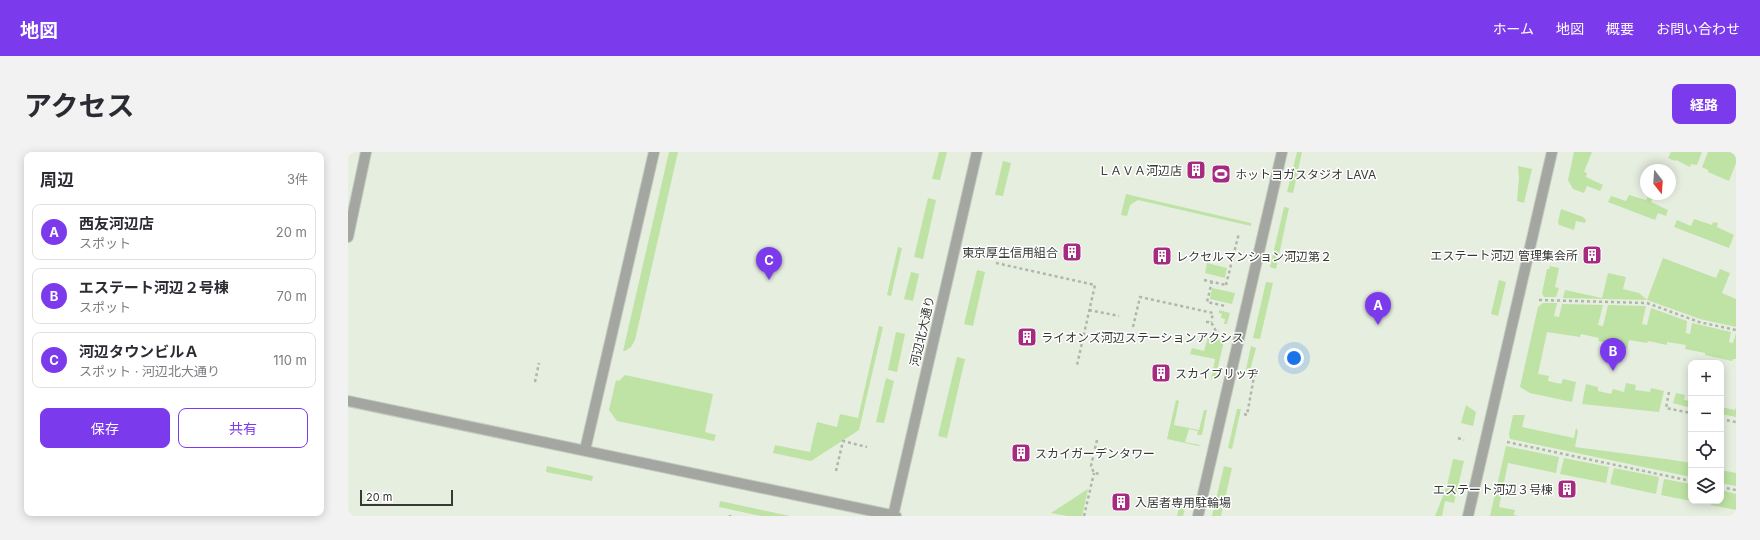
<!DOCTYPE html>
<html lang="ja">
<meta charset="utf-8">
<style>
body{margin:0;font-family:Inter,"Noto Sans JP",sans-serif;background:#f2f2f3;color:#2b2b33}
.controls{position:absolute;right:12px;bottom:12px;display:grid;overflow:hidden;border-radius:8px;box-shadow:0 2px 10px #0003}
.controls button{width:36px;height:36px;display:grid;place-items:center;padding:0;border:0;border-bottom:1px solid #e1e1e2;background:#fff;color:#2b2b33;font:20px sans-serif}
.compass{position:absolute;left:1292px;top:12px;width:36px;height:36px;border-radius:50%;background:#fff;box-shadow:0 2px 10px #0003;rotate:163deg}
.scale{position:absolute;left:12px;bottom:10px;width:93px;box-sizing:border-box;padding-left:4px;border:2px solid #363934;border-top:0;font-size:11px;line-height:14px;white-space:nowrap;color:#363934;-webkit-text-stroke:3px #fff;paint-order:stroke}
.you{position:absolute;left:946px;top:206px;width:14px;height:14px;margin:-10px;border:3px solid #fff;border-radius:50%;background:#1a73e8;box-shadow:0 0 0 6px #1a73e833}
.badge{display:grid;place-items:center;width:26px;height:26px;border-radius:50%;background:#7c3aed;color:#fff;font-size:13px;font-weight:700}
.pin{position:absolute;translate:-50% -33px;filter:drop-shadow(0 1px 2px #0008)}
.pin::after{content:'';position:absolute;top:21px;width:14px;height:12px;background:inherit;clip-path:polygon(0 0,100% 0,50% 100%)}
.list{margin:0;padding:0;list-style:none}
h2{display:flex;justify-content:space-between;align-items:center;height:52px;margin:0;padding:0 16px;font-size:17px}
h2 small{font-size:13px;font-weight:400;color:#7c7c81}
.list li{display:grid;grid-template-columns:26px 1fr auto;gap:12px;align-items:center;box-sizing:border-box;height:56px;margin:0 8px 8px;padding:0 8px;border:1px solid #e1e1e2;border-radius:8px}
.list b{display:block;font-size:15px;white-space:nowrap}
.list p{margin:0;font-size:13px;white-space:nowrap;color:#7c7c81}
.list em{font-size:13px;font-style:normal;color:#7c7c81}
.actions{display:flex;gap:8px;padding:12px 16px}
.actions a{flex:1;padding:9px 0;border:1px solid #7c3aed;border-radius:8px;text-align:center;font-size:14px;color:#7c3aed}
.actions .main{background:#7c3aed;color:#fff}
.icon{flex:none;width:22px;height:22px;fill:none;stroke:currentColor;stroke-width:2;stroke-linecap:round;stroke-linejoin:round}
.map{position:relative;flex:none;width:1388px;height:364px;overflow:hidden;border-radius:8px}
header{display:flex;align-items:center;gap:24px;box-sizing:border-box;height:56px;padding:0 20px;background:#7c3aed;color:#fff}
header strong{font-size:19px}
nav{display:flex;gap:22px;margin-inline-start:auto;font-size:14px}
.intro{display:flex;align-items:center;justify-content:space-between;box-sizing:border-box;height:96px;padding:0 24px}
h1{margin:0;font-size:28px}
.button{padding:10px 18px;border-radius:8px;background:#7c3aed;color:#fff;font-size:14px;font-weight:700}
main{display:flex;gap:24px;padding:0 24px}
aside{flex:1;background:#fff;border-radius:8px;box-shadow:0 2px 10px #0003}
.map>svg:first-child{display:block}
.green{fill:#bee3a4}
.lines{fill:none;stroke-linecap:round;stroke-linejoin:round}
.minor-casing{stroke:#c3cabe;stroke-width:12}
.tertiary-casing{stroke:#c3cabe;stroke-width:12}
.path{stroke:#b0b6ab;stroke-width:2.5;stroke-dasharray:3 3;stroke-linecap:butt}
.minor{stroke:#a4a7a1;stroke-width:10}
.tertiary{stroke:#a4a7a1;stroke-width:10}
.labels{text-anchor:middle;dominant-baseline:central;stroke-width:3;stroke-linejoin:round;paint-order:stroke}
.poi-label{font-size:12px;fill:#363934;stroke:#fff;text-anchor:start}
.street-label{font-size:12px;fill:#363934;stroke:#fff}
</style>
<header>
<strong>地図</strong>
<nav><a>ホーム</a><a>地図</a><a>概要</a><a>お問い合わせ</a></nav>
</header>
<div class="intro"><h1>アクセス</h1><a class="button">経路</a></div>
<main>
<aside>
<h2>周辺<small>3件</small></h2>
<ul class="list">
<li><span class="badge">A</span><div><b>西友河辺店</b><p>スポット</p></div><em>20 m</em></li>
<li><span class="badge">B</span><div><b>エステート河辺２号棟</b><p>スポット</p></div><em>70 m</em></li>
<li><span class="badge">C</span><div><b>河辺タウンビルＡ</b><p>スポット · 河辺北大通り</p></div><em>110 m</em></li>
</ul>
<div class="actions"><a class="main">保存</a><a>共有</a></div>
</aside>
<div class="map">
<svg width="1388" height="364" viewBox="0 0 1388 364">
<rect width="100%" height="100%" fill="#e6eee0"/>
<path class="green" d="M 321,0 L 330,0 L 287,188 L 283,195 L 277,199 L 275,199 Z
M 591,0 L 599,0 L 592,28 L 584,27 Z
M 949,0 L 954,0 L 945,41 L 939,40 Z
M 1226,0 L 1244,0 L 1236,20 L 1239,21 L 1238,25 L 1255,33 L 1252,39 L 1239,34 L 1236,41 L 1225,37 L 1220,28 Z
M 1323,0 L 1354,0 L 1349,13 L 1343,12 L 1342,15 L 1328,8 L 1327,9 L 1320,6 Z
M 1360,0 L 1388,0 L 1388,11 L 1381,29 L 1360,20 L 1360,22 L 1360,18 L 1354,15 Z
M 655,9 L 663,11 L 655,44 L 647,43 Z
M 1170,14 L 1184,17 L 1176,51 L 1169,49 L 1171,26 Z
M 778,42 L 903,71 L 903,74 L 790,48 L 782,53 L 779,64 L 773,63 Z
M 1281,43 L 1298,48 L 1300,44 L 1305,46 L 1303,50 L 1320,58 L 1318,64 L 1310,61 L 1307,68 L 1260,50 L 1263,44 L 1278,49 Z
M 580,46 L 588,48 L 575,107 L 566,105 Z
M 936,55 L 941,56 L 928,117 L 922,115 Z
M 1213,57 L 1235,65 L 1238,68 L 1237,71 L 1228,69 L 1226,78 L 1211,73 L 1210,70 Z
M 1346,67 L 1364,73 L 1365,70 L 1370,71 L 1369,75 L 1386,83 L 1381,96 L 1326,75 L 1329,68 L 1343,74 Z
M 550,95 L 554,96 L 543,144 L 539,143 Z
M 1315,106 L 1368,126 L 1372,117 L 1382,121 L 1374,141 L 1388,147 L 1388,175 L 1352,167 L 1299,148 L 1215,146 L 1217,138 L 1254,146 L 1260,121 L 1278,125 L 1275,137 L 1291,141 L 1299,148 Z
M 859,111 L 879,116 L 877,126 L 857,121 Z
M 1202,114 L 1211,116 L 1207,135 L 1211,136 L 1208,145 L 1196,145 L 1194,141 L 1199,117 L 1201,117 Z
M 629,118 L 637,120 L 625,174 L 616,172 Z
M 563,120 L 571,122 L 565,149 L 556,147 Z
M 1151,128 L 1158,130 L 1150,164 L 1143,162 Z
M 918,130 L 925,131 L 912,187 L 905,186 Z
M 864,136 L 887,141 L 884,152 L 862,147 Z
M 1195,151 L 1209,151 L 1206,164 L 1211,165 L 1214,152 L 1255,153 L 1250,173 L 1255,174 L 1260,153 L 1298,154 L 1294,172 L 1299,173 L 1303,156 L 1339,169 L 1338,181 L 1342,182 L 1344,171 L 1383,180 L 1381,190 L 1385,191 L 1388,181 L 1388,207 L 1385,207 L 1384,209 L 1357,203 L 1357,201 L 1337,197 L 1338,193 L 1319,190 L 1319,193 L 1300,189 L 1299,191 L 1281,188 L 1279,197 L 1269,195 L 1270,193 L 1250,189 L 1251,186 L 1233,182 L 1232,185 L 1199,180 L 1190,222 L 1201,224 L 1200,229 L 1213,232 L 1215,227 L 1228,230 L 1224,250 L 1182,241 L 1172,235 L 1190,155 Z
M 871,158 L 882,161 L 879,172 L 876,172 L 877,167 L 873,166 L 874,162 L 871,161 Z
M 531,174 L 535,175 L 511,278 L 463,309 L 425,301 L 427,293 L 462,300 L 469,270 L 489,275 L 492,262 L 510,266 Z
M 548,180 L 557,182 L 549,220 L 540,218 Z
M 860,185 L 876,189 L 867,228 L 863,227 L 867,207 L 842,202 L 844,196 L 856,199 Z
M 903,194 L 908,196 L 901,222 L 897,222 Z
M 609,205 L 617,207 L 599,286 L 590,284 Z
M 277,223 L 365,242 L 357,280 L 368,283 L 366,289 L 269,269 L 261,258 L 268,228 L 271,229 Z
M 538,226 L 546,229 L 536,271 L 528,270 Z
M 1278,231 L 1288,233 L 1287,238 L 1302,240 L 1303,236 L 1316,239 L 1311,260 L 1234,252 L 1238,232 L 1250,235 L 1250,239 L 1263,242 L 1265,237 L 1276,240 Z
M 1328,241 L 1337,243 L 1336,248 L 1343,249 L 1343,256 L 1325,251 Z
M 828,248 L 831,249 L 826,273 L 851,278 L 856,258 L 859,258 L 854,283 L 849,283 L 850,279 L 841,277 L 837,290 L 852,293 L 851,294 L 819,287 Z
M 1373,250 L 1373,255 L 1387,258 L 1388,255 L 1388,265 L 1373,262 Z
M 1118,253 L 1128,260 L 1125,274 L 1113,271 Z
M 889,257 L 893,257 L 884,297 L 880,296 Z
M 1165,263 L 1177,263 L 1174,275 L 1226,286 L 1228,276 L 1230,279 L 1227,295 L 1325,308 L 1343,311 L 1343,325 L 1162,287 L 1161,282 Z
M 1158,294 L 1211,305 L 1208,321 L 1160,311 L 1151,355 L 1167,358 L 1166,363 L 1171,364 L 1142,364 Z
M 1216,306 L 1261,315 L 1258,331 L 1212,322 Z
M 1105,307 L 1116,309 L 1106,351 L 1097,349 L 1094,364 L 1087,364 L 1099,334 Z
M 199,314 L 245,324 L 244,329 L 198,320 Z
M 876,314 L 884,316 L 873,364 L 864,364 Z
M 1266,316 L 1311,325 L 1308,342 L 1262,332 Z
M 1373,318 L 1388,321 L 1388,334 L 1373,331 Z
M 1316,327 L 1343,332 L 1343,349 L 1313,343 Z
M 740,337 L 734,364 L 719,364 L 703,361 Z
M 1373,338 L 1388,342 L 1388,358 L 1363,353 L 1364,349 L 1373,349 Z
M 372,349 L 442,364 L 413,364 L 371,355 Z
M 832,352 L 838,353 L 835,364 L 829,364 Z"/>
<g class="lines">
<defs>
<path id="minor" d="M 0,85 L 18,0
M 237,298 L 306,0
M 850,364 L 934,0
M 1120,364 L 1204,0"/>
<path id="tertiary" d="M 0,249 L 548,364
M 545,364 L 629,0"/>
</defs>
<use href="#minor" class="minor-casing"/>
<use href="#tertiary" class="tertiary-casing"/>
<path class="path" d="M 648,111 L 747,133 L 729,213
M 856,128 L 878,133
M 864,129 L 859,150 L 877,154
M 878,133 L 891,81
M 1191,148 L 1299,151 L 1351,170 L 1388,178
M 741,158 L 771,164
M 858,170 L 863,170 L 868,179 L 871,179
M 785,175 L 792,145 L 865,161 L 863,170
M 187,230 L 191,211
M 1321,240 L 1318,256 L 1343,261
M 896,262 L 899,263 L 907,219
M 1373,267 L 1388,270
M 1110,286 L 1116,288
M 749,288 L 743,314 L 746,321 L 753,322
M 1159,290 L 1343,329
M 488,319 L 495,289 L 519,295
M 1373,335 L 1388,338
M 382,364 L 382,363
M 736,364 L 746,321"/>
<use href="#minor" class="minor"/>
<use href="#tertiary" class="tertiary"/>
</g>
<defs>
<symbol id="building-square" viewBox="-11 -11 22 22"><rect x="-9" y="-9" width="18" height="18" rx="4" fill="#a52a80" stroke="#fff"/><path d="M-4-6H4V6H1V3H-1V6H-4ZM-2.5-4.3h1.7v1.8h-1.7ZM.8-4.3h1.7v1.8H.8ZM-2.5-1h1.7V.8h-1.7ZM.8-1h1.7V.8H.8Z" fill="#fff"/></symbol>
<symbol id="stadium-square" viewBox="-11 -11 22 22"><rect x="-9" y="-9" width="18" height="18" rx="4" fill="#a52a80" stroke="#fff"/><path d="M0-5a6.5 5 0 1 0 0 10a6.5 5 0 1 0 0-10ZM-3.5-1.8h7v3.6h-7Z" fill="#fff"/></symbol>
</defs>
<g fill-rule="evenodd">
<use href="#building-square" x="837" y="7" width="22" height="22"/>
<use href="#stadium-square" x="862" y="11" width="22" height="22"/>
<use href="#building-square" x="713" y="89" width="22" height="22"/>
<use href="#building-square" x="1233" y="92" width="22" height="22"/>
<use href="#building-square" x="803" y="93" width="22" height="22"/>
<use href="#building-square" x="668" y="174" width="22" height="22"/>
<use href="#building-square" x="802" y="210" width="22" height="22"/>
<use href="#building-square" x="662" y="290" width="22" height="22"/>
<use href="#building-square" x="1208" y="326" width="22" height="22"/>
<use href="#building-square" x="762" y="339" width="22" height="22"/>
</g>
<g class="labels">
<g class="poi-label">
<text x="834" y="18" text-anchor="end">ＬＡＶＡ河辺店</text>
<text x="887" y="22">ホットヨガスタジオ LAVA</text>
<text x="710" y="100" text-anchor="end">東京厚生信用組合</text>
<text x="1230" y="103" text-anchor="end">エステート河辺 管理集会所</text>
<text x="828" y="104">レクセルマンション河辺第２</text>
<text x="693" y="185">ライオンズ河辺ステーションアクシス</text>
<text x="827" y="221">スカイブリッヂ</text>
<text x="687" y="301">スカイガーデンタワー</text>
<text x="1205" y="337" text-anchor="end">エステート河辺３号棟</text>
<text x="787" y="350">入居者専用駐輪場</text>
</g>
<g class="street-label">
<text transform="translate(574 179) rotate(-77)">河辺北大通り</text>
</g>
</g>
</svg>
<div class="controls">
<button>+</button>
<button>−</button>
<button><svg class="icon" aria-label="locate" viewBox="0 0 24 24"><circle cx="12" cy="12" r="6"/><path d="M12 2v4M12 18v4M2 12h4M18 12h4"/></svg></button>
<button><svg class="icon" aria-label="layers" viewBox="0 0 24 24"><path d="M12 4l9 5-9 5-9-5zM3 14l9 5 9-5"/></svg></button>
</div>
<svg class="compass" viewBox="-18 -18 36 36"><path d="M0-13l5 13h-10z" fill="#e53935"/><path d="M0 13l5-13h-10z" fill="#7c7c81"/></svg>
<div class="scale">20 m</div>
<div class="you"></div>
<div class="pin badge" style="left:1030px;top:173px">A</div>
<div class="pin badge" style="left:1265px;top:219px">B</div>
<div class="pin badge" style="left:421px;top:128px">C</div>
</div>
</main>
